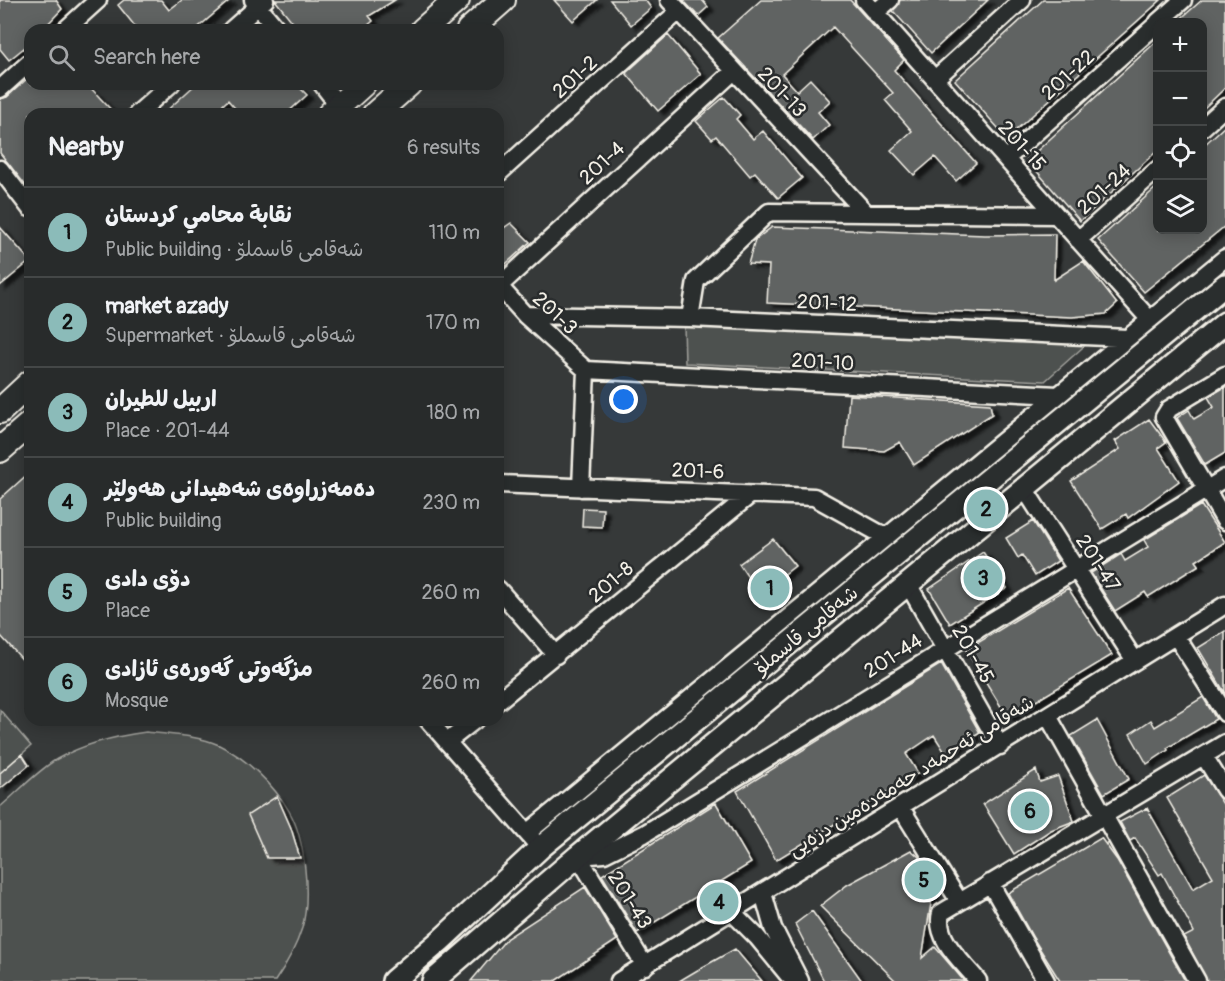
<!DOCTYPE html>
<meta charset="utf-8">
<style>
body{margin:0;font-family:Pangolin,"Playpen Sans Arabic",sans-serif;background:#343737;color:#f1f3f6}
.controls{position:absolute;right:18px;top:18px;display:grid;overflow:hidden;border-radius:12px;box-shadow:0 3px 15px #0003}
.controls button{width:54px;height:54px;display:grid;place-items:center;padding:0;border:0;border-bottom:2px solid #444747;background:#282b2b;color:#f1f3f6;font:30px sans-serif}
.you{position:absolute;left:624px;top:400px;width:21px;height:21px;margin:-15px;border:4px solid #fff;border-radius:50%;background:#1a73e8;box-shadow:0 0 0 9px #1a73e833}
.badge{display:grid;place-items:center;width:39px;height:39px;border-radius:50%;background:#8bbbb9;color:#111;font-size:20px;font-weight:700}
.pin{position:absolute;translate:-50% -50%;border:3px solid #fff;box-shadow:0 2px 6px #0006}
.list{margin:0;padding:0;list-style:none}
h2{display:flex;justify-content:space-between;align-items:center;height:78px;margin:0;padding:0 24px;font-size:26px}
h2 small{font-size:20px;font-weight:400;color:#a5a7a9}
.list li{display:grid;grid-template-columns:39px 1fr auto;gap:18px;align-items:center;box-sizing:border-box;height:90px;padding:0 24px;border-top:2px solid #444747}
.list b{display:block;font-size:22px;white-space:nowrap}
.list p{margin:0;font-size:20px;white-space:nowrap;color:#a5a7a9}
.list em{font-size:20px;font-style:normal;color:#a5a7a9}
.icon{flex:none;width:33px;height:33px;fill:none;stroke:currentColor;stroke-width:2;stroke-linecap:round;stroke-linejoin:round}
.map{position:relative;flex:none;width:1225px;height:981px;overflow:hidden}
.search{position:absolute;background:#282b2b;box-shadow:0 3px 15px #0003;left:24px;top:24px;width:480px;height:66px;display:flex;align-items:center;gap:15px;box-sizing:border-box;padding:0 21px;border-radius:18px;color:#a5a7a9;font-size:22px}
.panel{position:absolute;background:#282b2b;box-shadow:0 3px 15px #0003;left:24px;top:108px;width:480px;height:618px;border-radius:18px}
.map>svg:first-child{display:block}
.green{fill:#4e514f;stroke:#a1a19c;stroke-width:1.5}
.building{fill:#616362;stroke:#f4f1e8;stroke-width:1.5;filter:url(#shadow)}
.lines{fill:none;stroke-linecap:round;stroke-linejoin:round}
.minor-casing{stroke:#f4f1e8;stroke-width:21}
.major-casing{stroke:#f4f1e8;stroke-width:26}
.highway-casing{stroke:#f4f1e8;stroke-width:28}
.minor{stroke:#2a2d2e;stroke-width:16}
.major{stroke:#2a2d2e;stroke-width:21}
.highway{stroke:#2a2d2e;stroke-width:24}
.labels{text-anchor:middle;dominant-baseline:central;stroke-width:5;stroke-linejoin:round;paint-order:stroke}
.street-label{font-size:20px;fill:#f4f1e8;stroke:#2a2d2e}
</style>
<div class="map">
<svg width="1225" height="981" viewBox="0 0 1225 981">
<defs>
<filter id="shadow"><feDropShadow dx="6" dy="4" stdDeviation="1.5" flood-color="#0009"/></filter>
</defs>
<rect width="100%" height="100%" fill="#363939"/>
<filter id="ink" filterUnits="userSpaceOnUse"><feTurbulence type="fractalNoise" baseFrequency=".0167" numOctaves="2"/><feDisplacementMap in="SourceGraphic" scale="12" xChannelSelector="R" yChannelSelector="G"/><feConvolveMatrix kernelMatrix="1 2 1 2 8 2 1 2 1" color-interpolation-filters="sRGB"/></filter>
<g filter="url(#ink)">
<path class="green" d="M 684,324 L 1091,340 L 1045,381 L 685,363 Z
M 0,710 L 31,746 L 0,773 Z
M 146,732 C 170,735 197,735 219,745 C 246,758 274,785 289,811 C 305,838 311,897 302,928 C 296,947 286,965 275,981 L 0,981 L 0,807 C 18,792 37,771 57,759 C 84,744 116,736 146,732 Z"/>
<path class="building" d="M 0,0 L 56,0 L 62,9 L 42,30 L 30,30 L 30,43 L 9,60 L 0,49 Z
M 124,0 L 161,0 L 169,10 L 182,0 L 230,0 L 195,30 L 138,30 L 118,5 Z
M 275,0 L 395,0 L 369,16 L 373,21 L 362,30 L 299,30 Z
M 554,0 L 597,0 L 573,21 Z
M 610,0 L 645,0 L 651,8 L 631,25 Z
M 683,0 L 702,0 L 708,7 L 698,16 Z
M 761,0 L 850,0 L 904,60 L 894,70 L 976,163 L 956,181 L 935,157 L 914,175 L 891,150 L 912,131 L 885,100 L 893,93 L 833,27 L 782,74 L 797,91 L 810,79 L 830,101 L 818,112 L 829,125 L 813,140 L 718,38 Z
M 900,0 L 988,0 L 931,53 L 893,11 Z
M 1043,0 L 1161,0 L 1007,138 L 955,80 Z
M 1202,0 L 1225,0 L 1225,88 L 1203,109 L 1203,22 L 1177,22 Z
M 668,35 L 701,74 L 658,111 L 626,73 Z
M 1158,40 L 1158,150 L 1080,221 L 1027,160 Z
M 30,76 L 30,84 L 50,84 L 54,89 L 59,84 L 87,84 L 115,114 L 30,114 L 30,191 L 0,153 L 0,99 L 7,97 Z
M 196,84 L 296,84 L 307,95 L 286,114 L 240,114 L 228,100 L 213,114 L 163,114 Z
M 724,97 L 740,115 L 736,119 L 753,139 L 763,131 L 802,178 L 778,198 L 755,172 L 750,176 L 716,136 L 712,139 L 696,121 Z
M 1225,126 L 1225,226 L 1144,292 L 1098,240 L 1158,186 L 1158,230 L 1203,230 L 1203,146 Z
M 511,223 L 530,242 L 498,271 L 498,232 Z
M 0,227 L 30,261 L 0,286 Z
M 772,227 L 985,235 L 1055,234 L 1054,280 L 1083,261 L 1117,304 L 1106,314 L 1072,317 L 767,303 L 769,265 L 748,264 L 755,240 Z
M 1225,387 L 1225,453 L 1205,465 L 1177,418 L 1189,410 L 1194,419 L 1214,407 L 1208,397 Z
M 849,395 L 990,404 L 992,414 L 914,465 L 900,442 L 884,451 L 845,448 Z
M 1149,419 L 1166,442 L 1158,448 L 1179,481 L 1128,518 L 1126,514 L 1102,529 L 1071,481 L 1120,449 L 1115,441 Z
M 30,472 L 30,668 L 0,635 L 0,499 Z
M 1201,505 L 1225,542 L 1196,561 L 1199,565 L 1148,597 L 1145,592 L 1115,611 L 1091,573 L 1121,554 L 1125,561 L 1148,547 L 1144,540 Z
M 583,508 L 603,509 L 602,527 L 582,526 Z
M 1033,521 L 1058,561 L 1035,576 L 1022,555 L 1018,558 L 1006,538 Z
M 773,539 L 795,566 L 759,594 L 739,564 Z
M 983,552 L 1007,588 L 950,624 L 929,589 Z
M 1068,588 L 1112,655 L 1008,718 L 966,650 Z
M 1225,631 L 1225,693 L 1198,648 Z
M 941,664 L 980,733 L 946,754 L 934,735 L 906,754 L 918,773 L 776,860 L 737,791 Z
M 1203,697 L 1216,719 L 1167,748 L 1168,750 L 1147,764 L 1130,734 L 1151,720 L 1155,727 Z
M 1097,720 L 1129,779 L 1104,794 L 1071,736 Z
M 22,754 L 29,765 L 0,789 L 0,773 Z
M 1036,770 L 1040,782 L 1058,776 L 1074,821 L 1051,830 L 1014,854 L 983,804 Z
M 1204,775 L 1225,807 L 1225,981 L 1207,981 L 1184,937 L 1194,932 L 1162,873 L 1159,875 L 1135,838 L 1130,841 L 1120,822 L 1147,808 L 1193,889 L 1213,877 L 1167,798 Z
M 277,796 L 291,828 L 300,858 L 267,858 L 248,815 Z
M 716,803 L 751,863 L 637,933 L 602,875 Z
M 1101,838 L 1117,860 L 1185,981 L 1060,981 L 1033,938 L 1008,893 Z
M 911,850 L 919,857 L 934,885 L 922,958 L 935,947 L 964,981 L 896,981 L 820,906 L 847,885 Z
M 585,887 L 617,940 L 555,981 L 471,981 L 507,938 Z
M 812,911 L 862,981 L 824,981 L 795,924 Z
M 735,949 L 762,981 L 679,981 L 701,968 Z"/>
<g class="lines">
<defs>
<path id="minor" d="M 253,0 L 278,30
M 669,0 L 865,212
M 864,0 L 1150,320
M 875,13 L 890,0
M 1158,22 L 1183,0
M 65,30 L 98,0
M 231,30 L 265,0
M 935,79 L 1022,0
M 322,84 L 339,106
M 0,89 L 30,62
M 137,114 L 171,84
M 1202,128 L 1225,107
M 1006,159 L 1158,23
M 0,169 L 30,208
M 498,174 L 679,11
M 1078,240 L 1158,169
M 498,285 L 525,315 L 586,370
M 498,287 L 734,71
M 525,315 L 690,318 L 1127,338
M 690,318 L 696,281 L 769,212 L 1056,215
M 586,370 L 1058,395
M 1225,375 L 1169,409 L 1164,417 L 1225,521
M 498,484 L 814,497 L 886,537
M 581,488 L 586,370
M 1024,488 L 1135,661
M 908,584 L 1000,746
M 498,589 L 556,655
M 1176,636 L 1225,713
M 498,701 L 750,495
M 1048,716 L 1197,981
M 428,720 L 534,841
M 447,742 L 475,720
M 1204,756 L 1225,790
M 901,808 L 959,901
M 527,833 L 1225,258
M 990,883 L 1046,981
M 763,893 L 773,928 L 800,981
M 732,912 L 757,937 L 789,976
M 645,966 L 578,856 L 604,854 L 644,834 L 1225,478
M 619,981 L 1225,605
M 978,981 C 963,962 934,939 941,913 L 1225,743"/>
<path id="major" d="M 393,981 L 440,941 L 540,848 L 1225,285
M 433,981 L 578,856 L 1225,323"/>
<path id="highway" d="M 423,30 L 457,0
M 469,30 L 503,0
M 330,114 L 363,84
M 375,114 L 409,84
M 0,411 L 30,383
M 0,450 L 30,424"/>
</defs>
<use href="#minor" class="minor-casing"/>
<use href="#major" class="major-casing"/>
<use href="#highway" class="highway-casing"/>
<use href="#minor" class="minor"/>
<use href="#major" class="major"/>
<use href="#highway" class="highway"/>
</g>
</g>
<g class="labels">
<g class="street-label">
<text transform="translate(1068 75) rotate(-42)">201-22</text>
<text transform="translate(575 77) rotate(-42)">201-2</text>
<text transform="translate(782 92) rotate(47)">201-13</text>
<text transform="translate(1022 146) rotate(48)">201-15</text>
<text transform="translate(602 163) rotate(-42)">201-4</text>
<text transform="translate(1104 189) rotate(-42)">201-24</text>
<text transform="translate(827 303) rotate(3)">201-12</text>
<text transform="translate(555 313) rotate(43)">201-3</text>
<text transform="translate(823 362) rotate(3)">201-10</text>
<text transform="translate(698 471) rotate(2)">201-6</text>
<text transform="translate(1098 563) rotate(57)">201-47</text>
<text transform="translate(611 582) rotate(-40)">201-8</text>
<text transform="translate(806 630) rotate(-39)">شەقامی قاسملۆ</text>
<text transform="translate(973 654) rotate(60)">201-45</text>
<text transform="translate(893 656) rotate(-32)">201-44</text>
<text transform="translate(911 776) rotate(-32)">شەقامی ئەحمەد حەمەدەمین دزەیی</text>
<text transform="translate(630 900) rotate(58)">201-43</text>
</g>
</g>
</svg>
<div class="controls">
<button>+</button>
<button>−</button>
<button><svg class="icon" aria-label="locate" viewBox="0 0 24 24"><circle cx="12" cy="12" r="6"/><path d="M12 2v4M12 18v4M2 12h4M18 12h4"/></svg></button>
<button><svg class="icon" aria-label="layers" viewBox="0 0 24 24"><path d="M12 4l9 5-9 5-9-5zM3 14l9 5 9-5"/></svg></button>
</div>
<div class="you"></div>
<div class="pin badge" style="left:770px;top:588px">1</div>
<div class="pin badge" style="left:986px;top:509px">2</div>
<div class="pin badge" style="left:983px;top:578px">3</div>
<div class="pin badge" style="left:719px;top:902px">4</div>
<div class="pin badge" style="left:924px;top:880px">5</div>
<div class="pin badge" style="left:1030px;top:811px">6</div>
<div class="search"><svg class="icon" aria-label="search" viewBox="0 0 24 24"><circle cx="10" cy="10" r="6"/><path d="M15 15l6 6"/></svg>Search here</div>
<section class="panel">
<h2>Nearby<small>6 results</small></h2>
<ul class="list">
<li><span class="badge">1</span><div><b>نقابة محامي كردستان</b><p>Public building · شەقامی قاسملۆ</p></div><em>110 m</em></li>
<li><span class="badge">2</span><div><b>market azady</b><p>Supermarket · شەقامی قاسملۆ</p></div><em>170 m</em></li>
<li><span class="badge">3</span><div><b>اربيل للطيران</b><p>Place · 201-44</p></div><em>180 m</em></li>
<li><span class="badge">4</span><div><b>دەمەزراوەی شەهیدانی هەولێر</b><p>Public building</p></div><em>230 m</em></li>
<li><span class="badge">5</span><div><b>دۆى دادى</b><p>Place</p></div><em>260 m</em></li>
<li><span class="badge">6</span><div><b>مزگەوتی گەورەی ئازادی</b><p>Mosque</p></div><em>260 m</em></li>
</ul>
</section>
</div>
